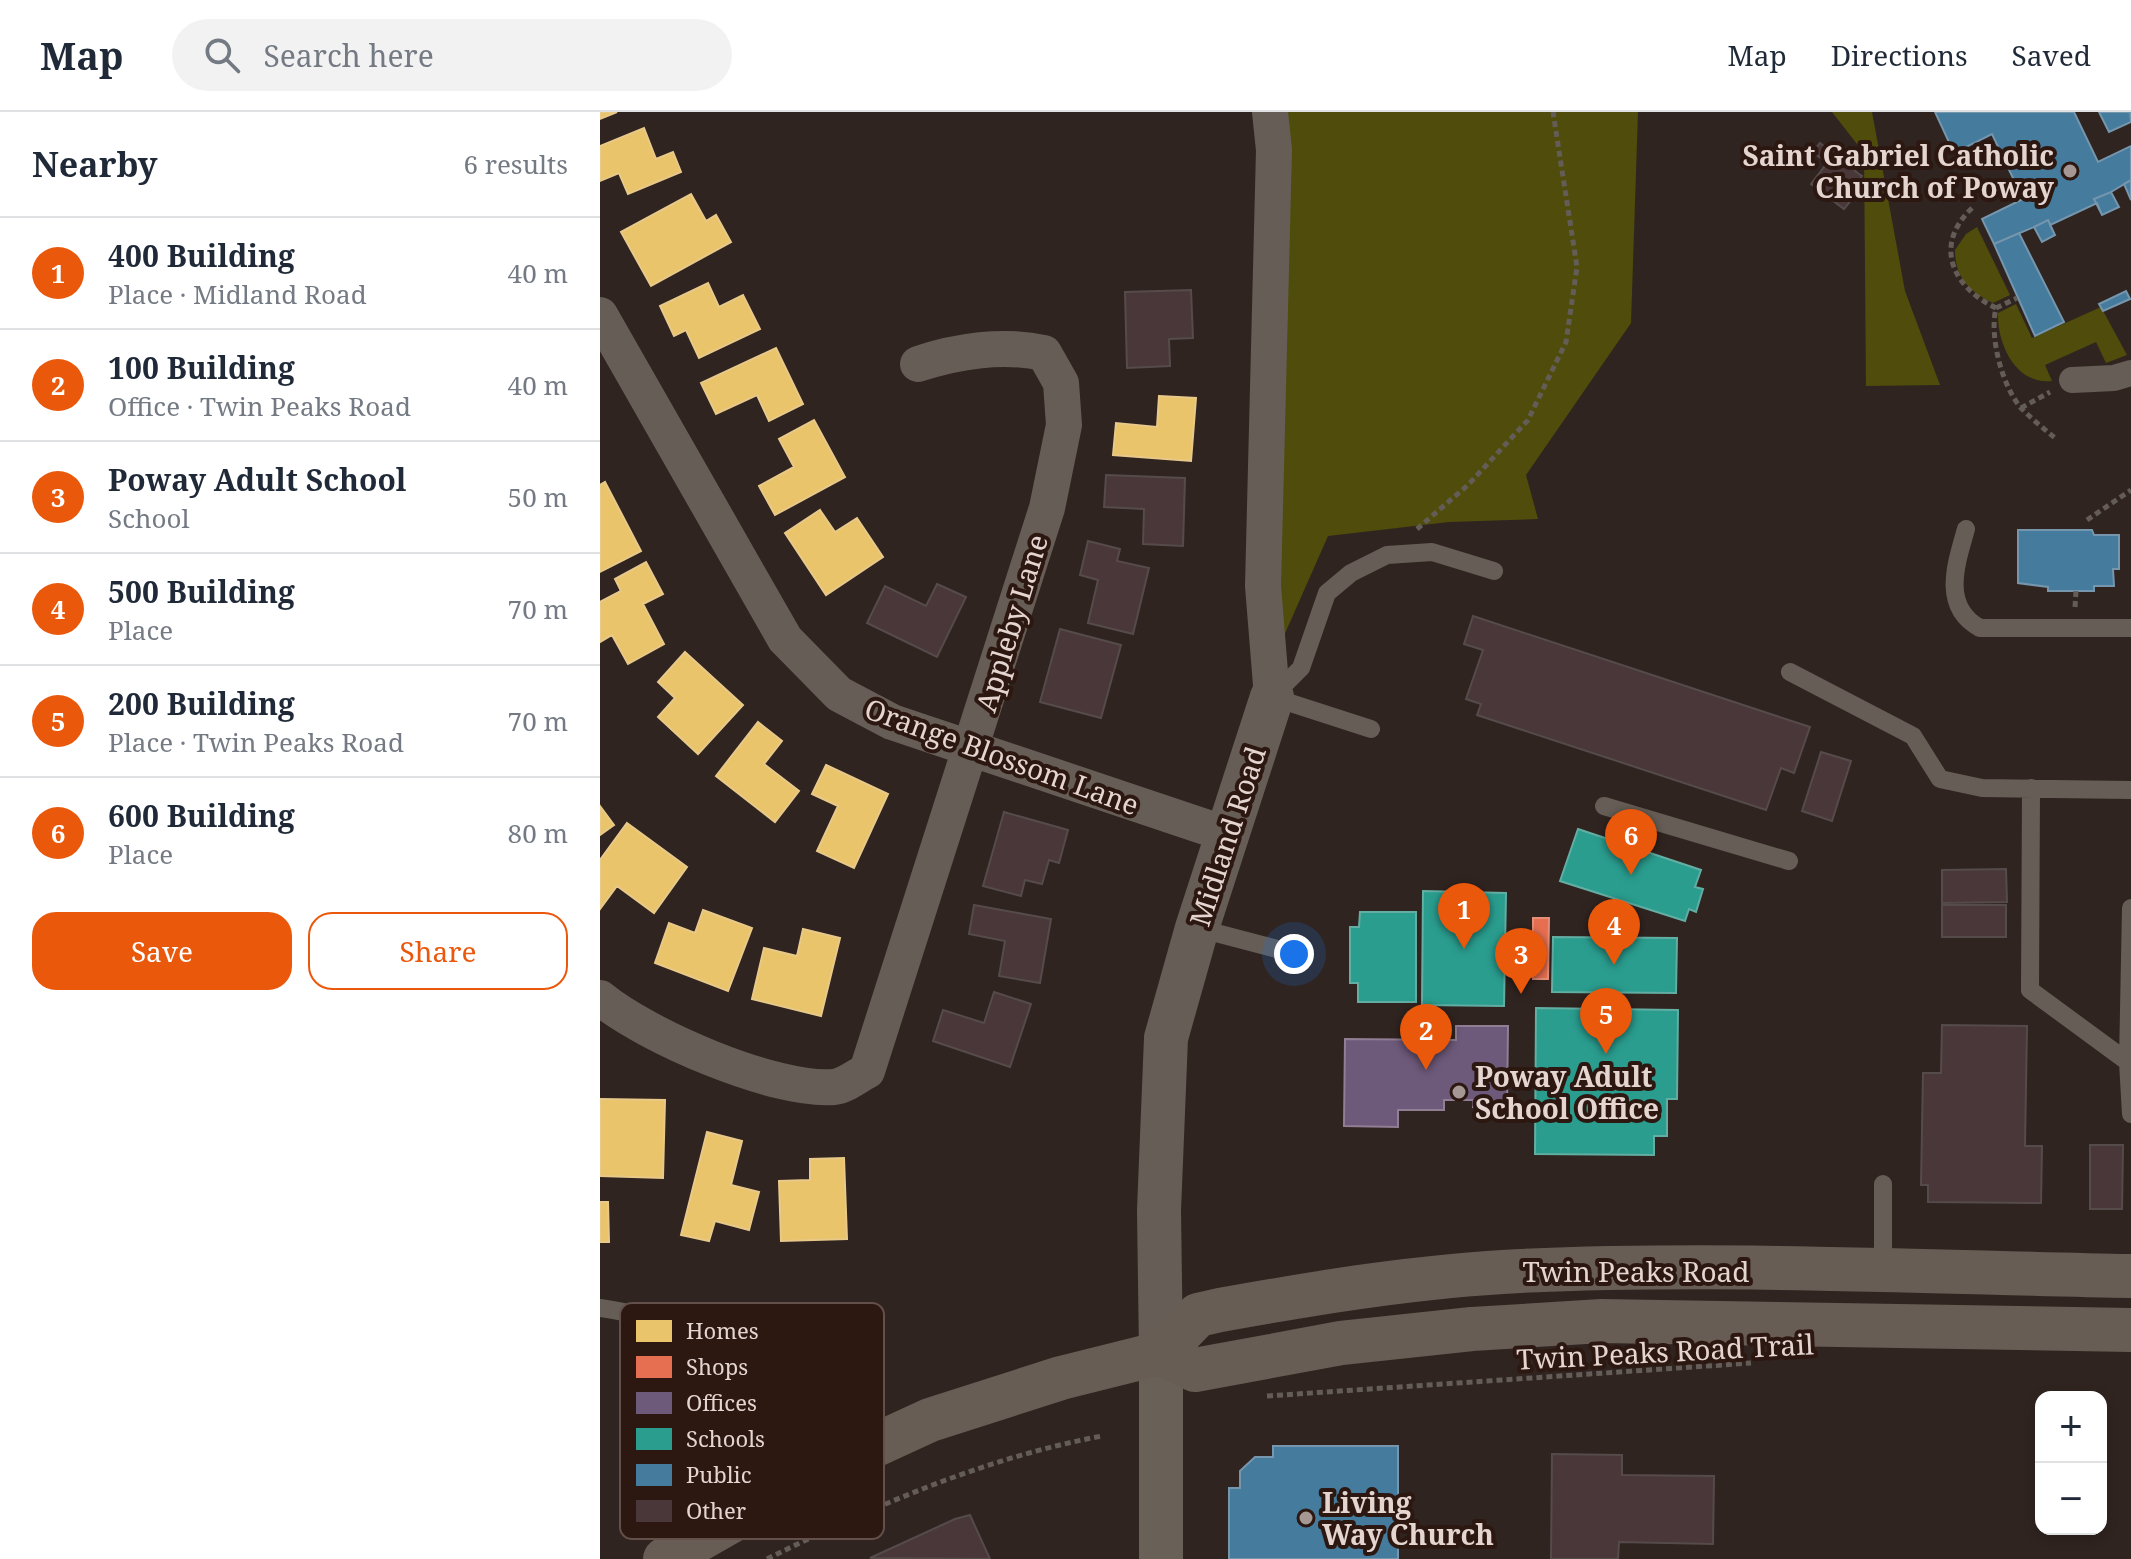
<!DOCTYPE html>
<meta charset="utf-8">
<style>
body{margin:0;font-family:"Noto Serif",serif;background:#f2f2f3;color:#1f2937}
.controls{position:absolute;right:24px;bottom:24px;display:grid;overflow:hidden;border-radius:16px;box-shadow:0 4px 12px #0003}
.controls button{width:72px;height:72px;display:grid;place-items:center;padding:0;border:0;border-bottom:2px solid #e0e1e3;background:#fff;color:#1f2937;font:40px sans-serif}
.you{position:absolute;left:694px;top:842px;width:28px;height:28px;margin:-20px;border:6px solid #fff;border-radius:50%;background:#1a73e8;box-shadow:0 0 0 12px #1a73e833}
.badge{display:grid;place-items:center;width:52px;height:52px;border-radius:50%;background:#ea580c;color:#fff;font-size:26px;font-weight:700}
.pin{position:absolute;translate:-50% -66px;filter:drop-shadow(0 2px 4px #0008)}
.pin::after{content:'';position:absolute;top:42px;width:28px;height:24px;background:inherit;clip-path:polygon(0 0,100% 0,50% 100%)}
.list{margin:0;padding:0;list-style:none}
h2{display:flex;justify-content:space-between;align-items:center;height:104px;margin:0;padding:0 32px;font-size:34px}
h2 small{font-size:26px;font-weight:400;color:#747a83}
.list li{display:grid;grid-template-columns:52px 1fr auto;gap:24px;align-items:center;box-sizing:border-box;height:112px;padding:0 32px;border-top:2px solid #e0e1e3}
.list b{display:block;font-size:30px;white-space:nowrap}
.list p{margin:0;font-size:26px;white-space:nowrap;color:#747a83}
.list em{font-size:26px;font-style:normal;color:#747a83}
.actions{display:flex;gap:16px;padding:24px 32px}
.actions a{flex:1;padding:18px 0;border:2px solid #ea580c;border-radius:24px;text-align:center;font-size:28px;color:#ea580c}
.actions .main{background:#ea580c;color:#fff}
.icon{flex:none;width:44px;height:44px;fill:none;stroke:currentColor;stroke-width:2;stroke-linecap:round;stroke-linejoin:round}
.map{position:relative;flex:none;width:1531px;height:1447px;overflow:hidden}
header{display:flex;align-items:center;gap:48px;box-sizing:border-box;height:112px;padding:0 40px;background:#fff;border-bottom:2px solid #e0e1e3}
header strong{font-size:38px}
nav{display:flex;gap:44px;margin-inline-start:auto;font-size:28px}
.search{width:560px;height:72px;background:#f2f2f3;display:flex;align-items:center;gap:20px;box-sizing:border-box;padding:0 28px;border-radius:44px;color:#747a83;font-size:30px}
main{display:flex}
aside{flex:1;background:#fff}
.map>svg:first-child{display:block}
.green{fill:#504c0b}
.homes{fill:#e9c46a;stroke:#e8c989;stroke-width:2}
.shops{fill:#e76f51;stroke:#e68e77;stroke-width:2}
.offices{fill:#6d597a;stroke:#917e94;stroke-width:2}
.schools{fill:#2a9d8f;stroke:#62aea3;stroke-width:2}
.public{fill:#457b9d;stroke:#7596ad;stroke-width:2}
.building{fill:#4a3739;stroke:#564b4b;stroke-width:2}
.lines{fill:none;stroke-linecap:round;stroke-linejoin:round}
.path{stroke:#645d57;stroke-width:5;stroke-dasharray:6 4;stroke-linecap:butt}
.service{stroke:#665e56;stroke-width:18}
.pedestrian{stroke:#665e56;stroke-width:26}
.minor{stroke:#665e56;stroke-width:36}
.tertiary{stroke:#665e56;stroke-width:44}
.secondary{stroke:#696057;stroke-width:44}
.primary{stroke:#685d54;stroke-width:44}
.poi-dot{fill:#a59793;stroke:#2c1711;stroke-width:3}
.labels{text-anchor:middle;dominant-baseline:central;stroke-width:8;stroke-linejoin:round;paint-order:stroke}
.poi-label{font-size:28px;font-weight:bold;fill:#e4d5d1;stroke:#2c1711;text-anchor:start}
.street-label{font-size:28px;fill:#e4d5d1;stroke:#2c1711}
.key{fill:#2c1711;stroke:#63504b;stroke-width:2}
.key-label{font-size:22px;fill:#e4d5d1}
</style>
<header>
<strong>Map</strong>
<div class="search"><svg class="icon" aria-label="search" viewBox="0 0 24 24"><circle cx="10" cy="10" r="6"/><path d="M15 15l6 6"/></svg>Search here</div>
<nav><a>Map</a><a>Directions</a><a>Saved</a></nav>
</header>
<main>
<aside>
<h2>Nearby<small>6 results</small></h2>
<ul class="list">
<li><span class="badge">1</span><div><b>400 Building</b><p>Place · Midland Road</p></div><em>40 m</em></li>
<li><span class="badge">2</span><div><b>100 Building</b><p>Office · Twin Peaks Road</p></div><em>40 m</em></li>
<li><span class="badge">3</span><div><b>Poway Adult School</b><p>School</p></div><em>50 m</em></li>
<li><span class="badge">4</span><div><b>500 Building</b><p>Place</p></div><em>70 m</em></li>
<li><span class="badge">5</span><div><b>200 Building</b><p>Place · Twin Peaks Road</p></div><em>70 m</em></li>
<li><span class="badge">6</span><div><b>600 Building</b><p>Place</p></div><em>80 m</em></li>
</ul>
<div class="actions"><a class="main">Save</a><a>Share</a></div>
</aside>
<div class="map">
<svg width="1531" height="1447" viewBox="0 0 1531 1447">
<rect width="100%" height="100%" fill="#302420"/>
<path class="green" d="M 669,0 L 1038,0 L 1031,211 L 926,363 L 938,407 L 849,410 L 728,424 L 679,535 Z
M 1232,0 L 1272,0 L 1305,179 L 1340,273 L 1266,274 L 1264,41 Z
M 1377,115 L 1410,183 L 1393,191 C 1370,180 1355,166 1355,138 L 1366,122 Z
M 1416,192 L 1432,226 L 1501,195 L 1527,243 L 1506,251 L 1496,230 L 1445,253 L 1452,269 C 1415,273 1397,231 1398,201 Z"/>
<path class="homes" d="M 0,0 L 17,0 L 0,7 Z
M 44,16 L 56,47 L 73,40 L 81,60 L 28,82 L 19,61 L 0,69 L 0,34 Z
M 91,82 L 106,109 L 116,103 L 131,130 L 51,174 L 21,120 Z
M 108,171 L 119,195 L 143,183 L 160,217 L 99,246 L 86,218 L 74,224 L 60,194 Z
M 176,236 L 203,292 L 169,309 L 157,283 L 116,302 L 101,271 Z
M 559,284 L 596,286 L 591,349 L 513,343 L 516,311 L 557,315 Z
M 214,308 L 245,365 L 175,403 L 159,374 L 194,355 L 179,327 Z
M 5,370 L 41,439 L 0,460 L 0,373 Z
M 220,398 L 235,420 L 257,406 L 283,445 L 226,483 L 185,421 Z
M 46,450 L 63,482 L 43,492 L 64,532 L 28,552 L 12,523 L 0,530 L 0,490 L 21,479 L 15,467 Z
M 85,540 L 143,593 L 98,642 L 58,605 L 75,586 L 58,570 Z
M 158,610 L 182,629 L 164,652 L 199,679 L 175,710 L 116,664 Z
M 226,653 L 288,682 L 254,756 L 217,739 L 238,694 L 212,682 Z
M 0,694 L 14,713 L 0,723 Z
M 27,711 L 87,755 L 54,801 L 17,774 L 0,797 L 0,748 Z
M 103,798 L 152,816 L 128,879 L 55,851 L 69,811 L 95,821 Z
M 203,817 L 240,826 L 221,904 L 152,887 L 164,836 L 197,844 Z
M 0,987 L 65,988 L 63,1066 L 0,1064 Z
M 107,1020 L 142,1029 L 131,1073 L 159,1080 L 149,1118 L 115,1109 L 109,1129 L 81,1123 Z
M 244,1046 L 247,1127 L 181,1129 L 179,1069 L 210,1068 L 210,1047 Z
M 0,1090 L 8,1090 L 9,1130 L 0,1130 Z"/>
<path class="shops" d="M 933,806 L 949,806 L 948,867 L 933,867 Z"/>
<path class="offices" d="M 856,914 L 908,914 L 907,996 L 873,995 L 873,988 L 844,988 L 844,998 L 798,998 L 798,1015 L 744,1014 L 745,927 L 856,928 Z"/>
<path class="schools" d="M 978,717 L 1101,758 L 1095,775 L 1103,777 L 1096,800 L 1089,797 L 1085,809 L 960,769 Z
M 823,779 L 906,781 L 904,894 L 822,893 Z
M 760,800 L 816,800 L 816,890 L 758,890 L 758,871 L 750,871 L 750,815 L 759,815 Z
M 953,825 L 1077,826 L 1076,881 L 952,880 Z
M 936,896 L 1078,898 L 1077,987 L 1067,987 L 1067,1024 L 1054,1024 L 1054,1043 L 935,1042 Z"/>
<path class="public" d="M 1335,0 L 1474,0 L 1498,50 L 1531,34 L 1531,68 L 1511,80 L 1519,95 L 1502,103 L 1497,91 L 1450,113 L 1455,123 L 1442,130 L 1434,115 L 1394,132 L 1382,107 L 1423,87 L 1392,22 L 1354,41 Z
M 1499,0 L 1530,0 L 1531,10 L 1509,20 Z
M 1531,68 L 1531,88 L 1524,72 Z
M 1511,80 L 1519,95 L 1502,103 L 1494,87 Z
M 1448,108 L 1455,123 L 1442,130 L 1434,115 Z
M 1419,121 L 1464,210 L 1435,224 L 1394,132 Z
M 1526,179 L 1530,187 L 1503,199 L 1499,192 Z
M 1418,418 L 1492,418 L 1494,423 L 1519,423 L 1519,457 L 1513,457 L 1514,474 L 1494,474 L 1494,479 L 1448,479 L 1448,475 L 1418,471 Z
M 673,1334 L 798,1334 L 798,1447 L 629,1447 L 629,1376 L 640,1376 L 640,1359 L 655,1345 L 673,1345 Z"/>
<path class="building" d="M 1220,31 L 1233,41 L 1240,32 L 1262,49 L 1255,59 L 1262,64 L 1258,70 L 1263,73 L 1244,97 L 1211,72 L 1227,51 L 1213,40 Z
M 591,178 L 593,226 L 569,227 L 570,254 L 527,256 L 525,180 Z
M 506,363 L 585,366 L 583,434 L 543,432 L 544,397 L 504,395 Z
M 488,429 L 520,437 L 517,449 L 549,456 L 533,522 L 488,511 L 498,468 L 480,463 Z
M 337,472 L 366,485 L 337,545 L 267,511 L 285,474 L 326,494 Z
M 873,504 L 1210,615 L 1194,661 L 1181,656 L 1166,698 L 877,603 L 881,592 L 866,587 L 883,538 L 864,532 Z
M 460,517 L 521,533 L 501,606 L 440,590 Z
M 1221,640 L 1251,649 L 1232,709 L 1202,699 Z
M 404,700 L 468,718 L 459,751 L 449,748 L 442,772 L 425,768 L 421,784 L 383,774 Z
M 1406,757 L 1407,790 L 1342,791 L 1342,758 Z
M 374,793 L 451,807 L 440,871 L 399,864 L 405,829 L 369,822 Z
M 1342,793 L 1406,793 L 1406,825 L 1342,825 Z
M 394,880 L 431,892 L 410,955 L 333,929 L 343,898 L 384,911 Z
M 1342,913 L 1427,914 L 1425,1034 L 1442,1034 L 1441,1091 L 1328,1090 L 1328,1073 L 1321,1073 L 1323,961 L 1341,961 Z
M 1490,1033 L 1523,1033 L 1522,1097 L 1490,1097 Z
M 952,1342 L 1022,1343 L 1022,1363 L 1114,1364 L 1113,1432 L 1019,1430 L 1018,1447 L 951,1447 Z
M 370,1403 L 390,1447 L 270,1446 L 355,1407 Z"/>
<g class="lines">
<path class="path" d="M 1372,96 C 1333,133 1352,175 1396,196 C 1389,224 1402,275 1422,297 C 1432,307 1444,317 1455,326
M 1396,196 L 1417,186
M 1421,296 L 1450,280
M 1487,408 L 1531,378
M 817,417 L 868,373 L 928,308 L 966,230 L 977,155 L 953,0
M 1475,495 L 1476,479
M 667,1284 L 1151,1251
M 167,1447 C 274,1394 384,1346 502,1324"/>
<path class="service" d="M 1366,417 C 1356,452 1341,495 1380,516 L 1531,516
M 1190,560 L 1313,624 L 1340,667 L 1382,676 L 1531,678
M 771,617 L 672,585 L 701,556 L 727,481 L 751,461 L 787,443 L 832,440 L 894,459
M 1431,676 L 1430,878 L 1528,950
M 1004,694 L 1189,749
M 1531,796 L 1528,950 L 1531,1002
M 597,816 L 704,844
M 1283,1160 L 1283,1072
M 0,1196 C 27,1200 58,1206 83,1220 C 132,1247 166,1325 195,1372"/>
<path class="pedestrian" d="M 1472,268 L 1514,266 L 1531,261"/>
<path class="minor" d="M 670,0 L 674,38 L 663,474 L 672,585
M 0,203 L 185,527 L 239,582 L 292,610 L 629,723
M 0,886 C 46,924 175,980 234,975 C 245,974 257,964 267,959 L 447,396 L 464,313 L 461,271 L 444,241 C 403,232 357,239 318,252"/>
<path class="tertiary" d="M 561,1241 L 559,1098 L 566,926 L 597,816 L 672,585"/>
<path class="secondary" d="M 561,1447 L 561,1241"/>
<path class="primary" d="M 561,1241 L 595,1258 L 741,1231 L 872,1217 L 1002,1209 L 1531,1218
M 65,1447 L 217,1360 L 330,1308 L 461,1266 L 561,1241 L 598,1203 L 620,1198 C 720,1180 819,1164 920,1159 C 1123,1150 1328,1160 1531,1164"/>
</g>
<g class="poi-dot">
<circle cx="1470" cy="59" r="8"/>
<circle cx="859" cy="980" r="8"/>
<circle cx="706" cy="1406" r="8"/>
</g>
<g class="labels">
<g class="poi-label">
<text x="1454" y="43" text-anchor="end">Saint Gabriel Catholic<tspan x="1454" dy="32">Church of Poway</tspan></text>
<text x="875" y="964">Poway Adult<tspan x="875" dy="32">School Office</tspan></text>
<text x="722" y="1390">Living<tspan x="722" dy="32">Way Church</tspan></text>
</g>
<g class="street-label">
<text transform="translate(411 511) rotate(-73)">Appleby Lane</text>
<text transform="translate(402 644) rotate(20)">Orange Blossom Lane</text>
<text transform="translate(627 724) rotate(-72)">Midland Road</text>
<text x="1036" y="1159">Twin Peaks Road</text>
<text transform="translate(1065 1239) rotate(-3)">Twin Peaks Road Trail</text>
</g>
</g>
<rect x="20" y="1191" width="264" height="236" rx="12" class="key"/>
<rect x="36" y="1208" width="36" height="22" fill="#e9c46a"/>
<rect x="36" y="1244" width="36" height="22" fill="#e76f51"/>
<rect x="36" y="1280" width="36" height="22" fill="#6d597a"/>
<rect x="36" y="1316" width="36" height="22" fill="#2a9d8f"/>
<rect x="36" y="1352" width="36" height="22" fill="#457b9d"/>
<rect x="36" y="1388" width="36" height="22" fill="#4a3739"/>
<g class="key-label">
<text x="86" y="1227">Homes</text>
<text x="86" y="1263">Shops</text>
<text x="86" y="1299">Offices</text>
<text x="86" y="1335">Schools</text>
<text x="86" y="1371">Public</text>
<text x="86" y="1407">Other</text>
</g>
</svg>
<div class="controls">
<button>+</button>
<button>−</button>
</div>
<div class="you"></div>
<div class="pin badge" style="left:864px;top:837px">1</div>
<div class="pin badge" style="left:826px;top:958px">2</div>
<div class="pin badge" style="left:921px;top:882px">3</div>
<div class="pin badge" style="left:1014px;top:853px">4</div>
<div class="pin badge" style="left:1006px;top:942px">5</div>
<div class="pin badge" style="left:1031px;top:763px">6</div>
</div>
</main>
